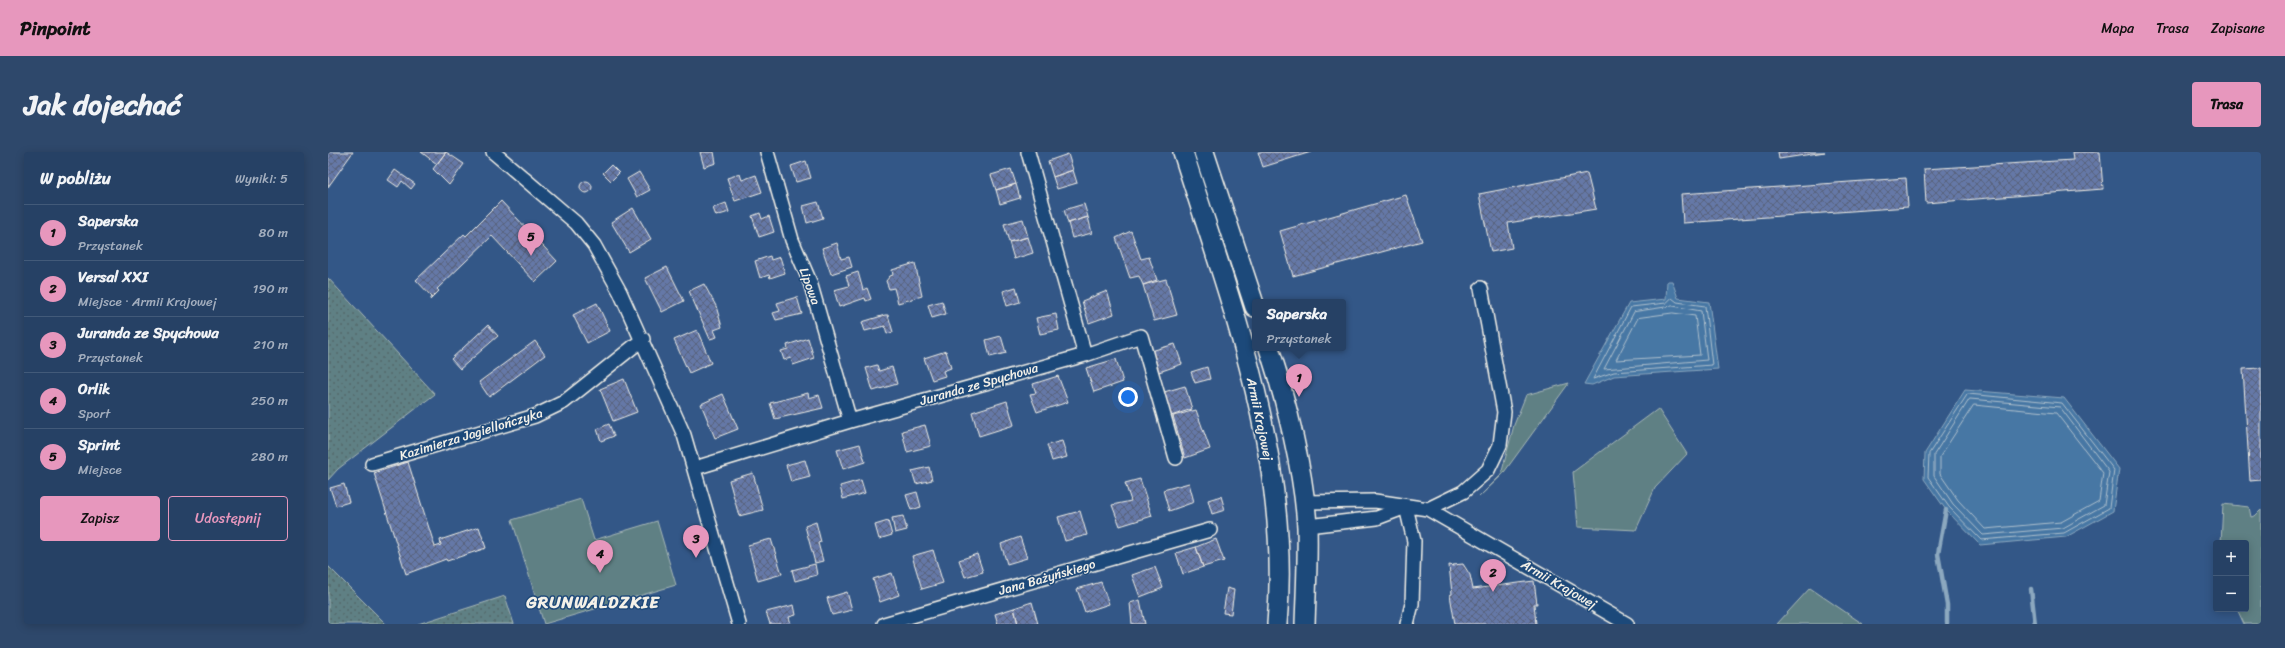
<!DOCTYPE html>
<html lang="pl">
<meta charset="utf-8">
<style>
body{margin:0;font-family:Sriracha,sans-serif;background:#2e486b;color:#f1f3f6}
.controls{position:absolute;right:12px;bottom:12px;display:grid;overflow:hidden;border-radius:4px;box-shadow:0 2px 10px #0003}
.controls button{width:36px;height:36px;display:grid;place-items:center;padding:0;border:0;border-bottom:1px solid #425a79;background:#264165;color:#f1f3f6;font:20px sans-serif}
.you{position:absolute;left:800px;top:245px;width:14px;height:14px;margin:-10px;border:3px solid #fff;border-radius:50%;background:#1a73e8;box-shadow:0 0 0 6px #1a73e833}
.badge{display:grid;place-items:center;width:26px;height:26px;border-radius:50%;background:#e797bd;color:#111;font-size:13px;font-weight:700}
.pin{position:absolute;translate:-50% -33px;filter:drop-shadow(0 1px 2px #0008)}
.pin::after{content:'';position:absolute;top:21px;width:14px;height:12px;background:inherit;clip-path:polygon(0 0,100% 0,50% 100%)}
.popup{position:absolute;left:924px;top:147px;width:94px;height:52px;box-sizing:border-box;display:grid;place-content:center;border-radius:4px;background:#264165;filter:drop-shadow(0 1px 3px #0005);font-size:13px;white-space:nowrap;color:#a4afbf}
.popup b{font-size:15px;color:#f1f3f6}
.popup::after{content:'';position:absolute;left:50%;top:100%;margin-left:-8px;border:8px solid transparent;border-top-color:#264165}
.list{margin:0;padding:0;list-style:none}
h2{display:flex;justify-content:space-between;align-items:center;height:52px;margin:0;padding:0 16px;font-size:17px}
h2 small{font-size:13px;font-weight:400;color:#a4afbf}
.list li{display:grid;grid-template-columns:26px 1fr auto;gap:12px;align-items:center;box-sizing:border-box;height:56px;padding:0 16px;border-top:1px solid #425a79}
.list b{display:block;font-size:15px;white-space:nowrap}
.list p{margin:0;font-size:13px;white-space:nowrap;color:#a4afbf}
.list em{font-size:13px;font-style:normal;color:#a4afbf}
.actions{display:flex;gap:8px;padding:12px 16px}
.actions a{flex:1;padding:9px 0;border:1px solid #e797bd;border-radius:4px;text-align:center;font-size:14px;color:#e797bd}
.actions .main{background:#e797bd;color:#111}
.map{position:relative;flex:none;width:1933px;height:472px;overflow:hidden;border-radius:4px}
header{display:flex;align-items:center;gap:24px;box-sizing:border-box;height:56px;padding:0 20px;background:#e797bd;color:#111}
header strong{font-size:19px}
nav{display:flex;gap:22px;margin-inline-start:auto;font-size:14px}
.intro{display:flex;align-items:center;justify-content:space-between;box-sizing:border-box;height:96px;padding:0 24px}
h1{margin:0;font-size:28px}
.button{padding:10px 18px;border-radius:4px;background:#e797bd;color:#111;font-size:14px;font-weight:700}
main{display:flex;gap:24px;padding:0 24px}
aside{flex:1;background:#264165;border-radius:4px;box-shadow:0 2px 10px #0003}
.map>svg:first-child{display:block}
.grass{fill:#5e8084;stroke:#a9b8b6}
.park{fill:url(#park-dots);stroke:#a9b8b6}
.water{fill:#4777a4;stroke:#8ca8bf}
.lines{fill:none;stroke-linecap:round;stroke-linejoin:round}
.shore{stroke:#afc0cd;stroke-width:1}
.stream{stroke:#8ca8bf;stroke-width:4.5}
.building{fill:url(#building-cross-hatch);stroke:#f4f1e8}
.street-casing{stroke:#f4f1e8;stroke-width:16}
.secondary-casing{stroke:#f4f1e8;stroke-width:22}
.street{stroke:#1f4a7a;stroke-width:13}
.secondary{stroke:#1f4a7a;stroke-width:19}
.labels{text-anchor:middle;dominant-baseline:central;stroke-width:3;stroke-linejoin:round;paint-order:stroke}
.street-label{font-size:13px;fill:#f4f1e8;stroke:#1f4a7a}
.district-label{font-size:17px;font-weight:bold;letter-spacing:1px;fill:#f4f1e8;stroke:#1f4a7a}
</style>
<header>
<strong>Pinpoint</strong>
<nav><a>Mapa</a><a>Trasa</a><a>Zapisane</a></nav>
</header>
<div class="intro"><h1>Jak dojechać</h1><a class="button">Trasa</a></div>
<main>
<aside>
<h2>W pobliżu<small>Wyniki: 5</small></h2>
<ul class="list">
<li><span class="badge">1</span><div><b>Saperska</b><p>Przystanek</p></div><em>80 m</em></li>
<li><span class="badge">2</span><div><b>Versal XXI</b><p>Miejsce · Armii Krajowej</p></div><em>190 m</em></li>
<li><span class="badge">3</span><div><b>Juranda ze Spychowa</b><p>Przystanek</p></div><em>210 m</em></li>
<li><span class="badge">4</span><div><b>Orlik</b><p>Sport</p></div><em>250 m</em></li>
<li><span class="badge">5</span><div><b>Sprint</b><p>Miejsce</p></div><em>280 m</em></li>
</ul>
<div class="actions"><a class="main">Zapisz</a><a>Udostępnij</a></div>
</aside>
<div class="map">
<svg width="1933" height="472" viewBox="0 0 1933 472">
<defs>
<pattern id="park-dots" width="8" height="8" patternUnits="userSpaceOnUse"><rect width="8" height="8" fill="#5e8084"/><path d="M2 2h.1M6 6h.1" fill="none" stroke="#556768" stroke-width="1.8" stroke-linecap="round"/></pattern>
<pattern id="building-cross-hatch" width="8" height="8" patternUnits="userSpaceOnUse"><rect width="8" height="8" fill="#6578a7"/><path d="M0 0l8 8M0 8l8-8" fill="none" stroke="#58627b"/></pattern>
</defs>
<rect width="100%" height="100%" fill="#335787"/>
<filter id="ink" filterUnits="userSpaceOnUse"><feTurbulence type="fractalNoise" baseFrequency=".025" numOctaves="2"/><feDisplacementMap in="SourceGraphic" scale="8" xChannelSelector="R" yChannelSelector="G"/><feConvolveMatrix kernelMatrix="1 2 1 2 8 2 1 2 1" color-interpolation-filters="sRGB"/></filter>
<g filter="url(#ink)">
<path class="grass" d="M 1241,231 L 1174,323 L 1151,345 L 1173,323 L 1186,273 L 1198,243 Z
M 1330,257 L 1359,302 L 1327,336 L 1308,378 L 1250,375 L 1245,320 Z
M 253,347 L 266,388 L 329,369 L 348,433 L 216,472 L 184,368 Z
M 1895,352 L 1921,355 L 1923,365 L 1927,364 L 1933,358 L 1933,472 L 1916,472 L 1909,457 L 1918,457 L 1918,391 L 1893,391 Z
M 1482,436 L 1535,472 L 1449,472 Z"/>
<path class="park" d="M 0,126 L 107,242 L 10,317 L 0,328 Z
M 0,414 L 58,472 L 0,472 Z
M 177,444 L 186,472 L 90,472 Z"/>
<path class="water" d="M 1339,129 L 1344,129 L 1350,146 L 1381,150 L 1390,217 L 1286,224 L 1264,233 L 1256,232 L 1301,151 L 1338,147 Z
M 1637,238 L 1736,246 L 1791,317 L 1785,359 L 1738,385 L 1652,393 L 1618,358 L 1596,327 L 1597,301 Z"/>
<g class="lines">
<path class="shore" d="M 1344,146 L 1349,150 L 1377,154 L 1384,213 L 1286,220 L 1265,227 L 1303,155 L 1338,151 Z
M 1345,154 L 1373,159 L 1379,208 L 1276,217 L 1306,160 Z
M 1345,161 L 1367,164 L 1372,203 L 1288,208 L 1310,166 Z
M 1640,242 L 1734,251 L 1786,318 L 1781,356 L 1736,381 L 1653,388 L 1621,355 L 1600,325 L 1601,302 Z
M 1642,247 L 1732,255 L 1781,320 L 1776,353 L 1735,376 L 1655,383 L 1625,352 L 1606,324 L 1606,303 Z
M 1646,253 L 1728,261 L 1775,321 L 1771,349 L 1733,370 L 1657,377 L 1630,348 L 1612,322 L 1612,305 Z"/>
<path class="stream" d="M 1618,358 L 1610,402 L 1619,453 L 1619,471
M 1703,437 L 1707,472"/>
</g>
<path class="building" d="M 0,0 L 25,0 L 0,35 Z
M 93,0 L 118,0 L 109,12 Z
M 118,0 L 136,12 L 121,33 L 105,17 Z
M 372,0 L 386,0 L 388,11 L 376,15 Z
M 930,0 L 983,0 L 935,15 Z
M 1450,0 L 1497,0 L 1451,7 Z
M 1744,0 L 1772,0 L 1775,37 L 1598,51 L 1596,17 L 1745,8 Z
M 740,2 L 745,18 L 725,25 L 720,9 Z
M 478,9 L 483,26 L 468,30 L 463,14 Z
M 283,13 L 291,21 L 283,29 L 275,21 Z
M 683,17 L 688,32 L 668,38 L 663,23 Z
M 67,18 L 87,32 L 83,37 L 74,29 L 70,35 L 60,28 Z
M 745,18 L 749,31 L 729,37 L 725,25 Z
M 311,20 L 322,38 L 309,45 L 299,27 Z
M 1259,21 L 1268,57 L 1180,71 L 1184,96 L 1163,100 L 1151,42 Z
M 412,22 L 414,28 L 428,23 L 434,40 L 407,49 L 399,26 Z
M 1578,26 L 1580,55 L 1355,71 L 1353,42 Z
M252 35a6 6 0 1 1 12 0a6 6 0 1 1-12 0Z
M 688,32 L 692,46 L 672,52 L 668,38 Z
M 1078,43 L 1094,89 L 965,124 L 952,79 Z
M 173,49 L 229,109 L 207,130 L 164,84 L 109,137 L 111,139 L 102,148 L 104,145 L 88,128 L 136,82 L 138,84 Z
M 490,50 L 495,66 L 479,71 L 475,54 Z
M 398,51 L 401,60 L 388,64 L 385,56 Z
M 756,52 L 760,65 L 740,71 L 736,58 Z
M 305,56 L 323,87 L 301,100 L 283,70 Z
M 432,61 L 434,67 L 441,64 L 446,80 L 431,85 L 424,64 Z
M 760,65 L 764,81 L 744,86 L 740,71 Z
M 695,67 L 700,85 L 681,90 L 676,72 Z
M 803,79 L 813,107 L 821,105 L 829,128 L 815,133 L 811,124 L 802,126 L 788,86 Z
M 700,85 L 705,101 L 686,107 L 681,90 Z
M 509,91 L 513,107 L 521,105 L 524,115 L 503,122 L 494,96 Z
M 442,104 L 443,108 L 452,105 L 457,121 L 442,126 L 441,123 L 432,126 L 427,109 Z
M 587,111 L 594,144 L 570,151 L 566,136 L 561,137 L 558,129 L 562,124 L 565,123 L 564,118 Z
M 339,115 L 356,149 L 334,160 L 317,126 Z
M 530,120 L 535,138 L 539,136 L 543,147 L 538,149 L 537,146 L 511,155 L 506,138 L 521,134 L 518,124 Z
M 838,127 L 849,163 L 826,169 L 815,133 Z
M 376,132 L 388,154 L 394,175 L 386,178 L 389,185 L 382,187 L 361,139 Z
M 688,135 L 692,150 L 679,154 L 675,139 Z
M 779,139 L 786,162 L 761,171 L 754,149 Z
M 469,145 L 474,162 L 448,168 L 445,161 L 452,159 L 449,151 Z
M 614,149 L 618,162 L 604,166 L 600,153 Z
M 269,151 L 282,179 L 259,191 L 245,163 Z
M 728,162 L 731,178 L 712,182 L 708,166 Z
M 557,163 L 560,163 L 565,180 L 559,182 L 557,174 L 537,179 L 534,170 Z
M 160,173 L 170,184 L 132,217 L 123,207 Z
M 369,178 L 383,211 L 361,221 L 346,188 Z
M 673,184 L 678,201 L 662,205 L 658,188 Z
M 480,186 L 486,206 L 465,213 L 463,206 L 456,208 L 453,199 L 460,197 L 459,193 Z
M 207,189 L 217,203 L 161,245 L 151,230 Z
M 847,192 L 854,212 L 831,220 L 823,199 Z
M 618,199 L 623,216 L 615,219 L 617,224 L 604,228 L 596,206 Z
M 788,207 L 795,230 L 766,240 L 758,216 Z
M 549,213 L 551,219 L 564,215 L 569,232 L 545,239 L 538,216 Z
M 879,215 L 882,227 L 867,231 L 863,220 Z
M 1933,216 L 1933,328 L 1922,329 L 1915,217 Z
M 730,224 L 740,250 L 709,260 L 702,242 L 708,241 L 705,232 Z
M 296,227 L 309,260 L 285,269 L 272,237 Z
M 857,234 L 864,257 L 843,264 L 836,240 Z
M 480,241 L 481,246 L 491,243 L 495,256 L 447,267 L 442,251 Z
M 395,242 L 410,277 L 387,286 L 373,252 Z
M 679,249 L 686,273 L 651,284 L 644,260 Z
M 868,258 L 882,297 L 857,306 L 845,264 Z
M 281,272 L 286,284 L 273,289 L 269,277 Z
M 597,273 L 603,294 L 579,300 L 574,279 Z
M 734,289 L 739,305 L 724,309 L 719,293 Z
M 532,292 L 537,310 L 515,317 L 509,298 Z
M 477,308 L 482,325 L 463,330 L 458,313 Z
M 80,310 L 107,395 L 113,393 L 112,388 L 151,375 L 158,396 L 119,409 L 118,407 L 78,422 L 46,321 Z
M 601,315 L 604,328 L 588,332 L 584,319 Z
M 425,321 L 435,358 L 411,364 L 401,328 Z
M 812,327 L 824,364 L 792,374 L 784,353 L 803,349 L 797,331 Z
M 533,328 L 537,341 L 515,347 L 512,334 Z
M 861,331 L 866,350 L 841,359 L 835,338 Z
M 16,332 L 21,350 L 8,354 L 2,336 Z
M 589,340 L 593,355 L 583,358 L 578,343 Z
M 893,344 L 897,358 L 884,362 L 880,348 Z
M 752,359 L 759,383 L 737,389 L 730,365 Z
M 575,364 L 579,378 L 567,381 L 564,366 Z
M 560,369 L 564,383 L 551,387 L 547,373 Z
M 488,370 L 493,390 L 490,391 L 495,409 L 487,411 L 477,374 Z
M 692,385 L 699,406 L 679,412 L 673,392 Z
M 443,387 L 454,422 L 430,429 L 420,393 Z
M 888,387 L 896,409 L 875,415 L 868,395 Z
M 868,395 L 875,415 L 855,422 L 848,401 Z
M 605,398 L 615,431 L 594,437 L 584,404 Z
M 649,402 L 655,420 L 637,425 L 631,408 Z
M 487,412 L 489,423 L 467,429 L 464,418 Z
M 1135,412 L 1142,423 L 1145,437 L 1206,429 L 1209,452 L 1206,452 L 1208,472 L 1127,472 L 1122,443 L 1124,442 L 1121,413 L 1126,414 L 1125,413 Z
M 827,415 L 835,436 L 812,445 L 804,423 Z
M 564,421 L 571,443 L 552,450 L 545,427 Z
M 773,430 L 781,452 L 757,460 L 749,437 Z
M 899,436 L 906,438 L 903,462 L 895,461 Z
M 519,440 L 524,458 L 504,463 L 499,446 Z
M 812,448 L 817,472 L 804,472 L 802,451 Z
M 704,450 L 710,472 L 690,472 L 686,456 Z
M 466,453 L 468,463 L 461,465 L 463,472 L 442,472 L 438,460 Z
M 686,456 L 690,472 L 670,472 L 667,462 Z"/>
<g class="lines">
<defs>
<path id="street" d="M 165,0 L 248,71 L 266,93 L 292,140 L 356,283 L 411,472
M 439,0 L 464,88 L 482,130 L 522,269
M 700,0 L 757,203
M 44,312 L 207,264 L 236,250 L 315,187
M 367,316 L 522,269 L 757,203 L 813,184 L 848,306
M 976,350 L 1047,349 L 1100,357 L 1135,340 L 1160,318 L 1172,293 L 1176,260 L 1153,136
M 1078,355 L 1086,389 L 1084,452 L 1079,472
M 1100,357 L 1299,472
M 979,374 L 1049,366 L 1078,355
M 556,472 L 882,378"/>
<path id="secondary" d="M 855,0 C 903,152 964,310 949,472
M 876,0 L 927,155
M 941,196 C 958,248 976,320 979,375 C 980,407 978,440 977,472"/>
</defs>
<use href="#street" class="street-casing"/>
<use href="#secondary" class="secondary-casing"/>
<use href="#street" class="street"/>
<use href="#secondary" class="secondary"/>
</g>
</g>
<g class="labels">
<g class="street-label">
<text transform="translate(482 134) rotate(70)">Lipowa</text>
<text transform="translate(651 232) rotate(-16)">Juranda ze Spychowa</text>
<text transform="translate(932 267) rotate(78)">Armii Krajowej</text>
<text transform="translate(143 282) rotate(-17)">Kazimierza Jagiellończyka</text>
<text transform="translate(719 425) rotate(-16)">Jana Bażyńskiego</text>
<text transform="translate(1231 432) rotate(30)">Armii Krajowej</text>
</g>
<g class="district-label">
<text x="265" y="450">GRUNWALDZKIE</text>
</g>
</g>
</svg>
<div class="controls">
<button>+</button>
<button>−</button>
</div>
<div class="you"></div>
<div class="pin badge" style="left:971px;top:245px">1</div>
<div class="popup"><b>Saperska</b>Przystanek</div>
<div class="pin badge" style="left:1165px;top:440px">2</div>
<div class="pin badge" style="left:368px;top:406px">3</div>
<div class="pin badge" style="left:272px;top:421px">4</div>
<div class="pin badge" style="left:203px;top:104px">5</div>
</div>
</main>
